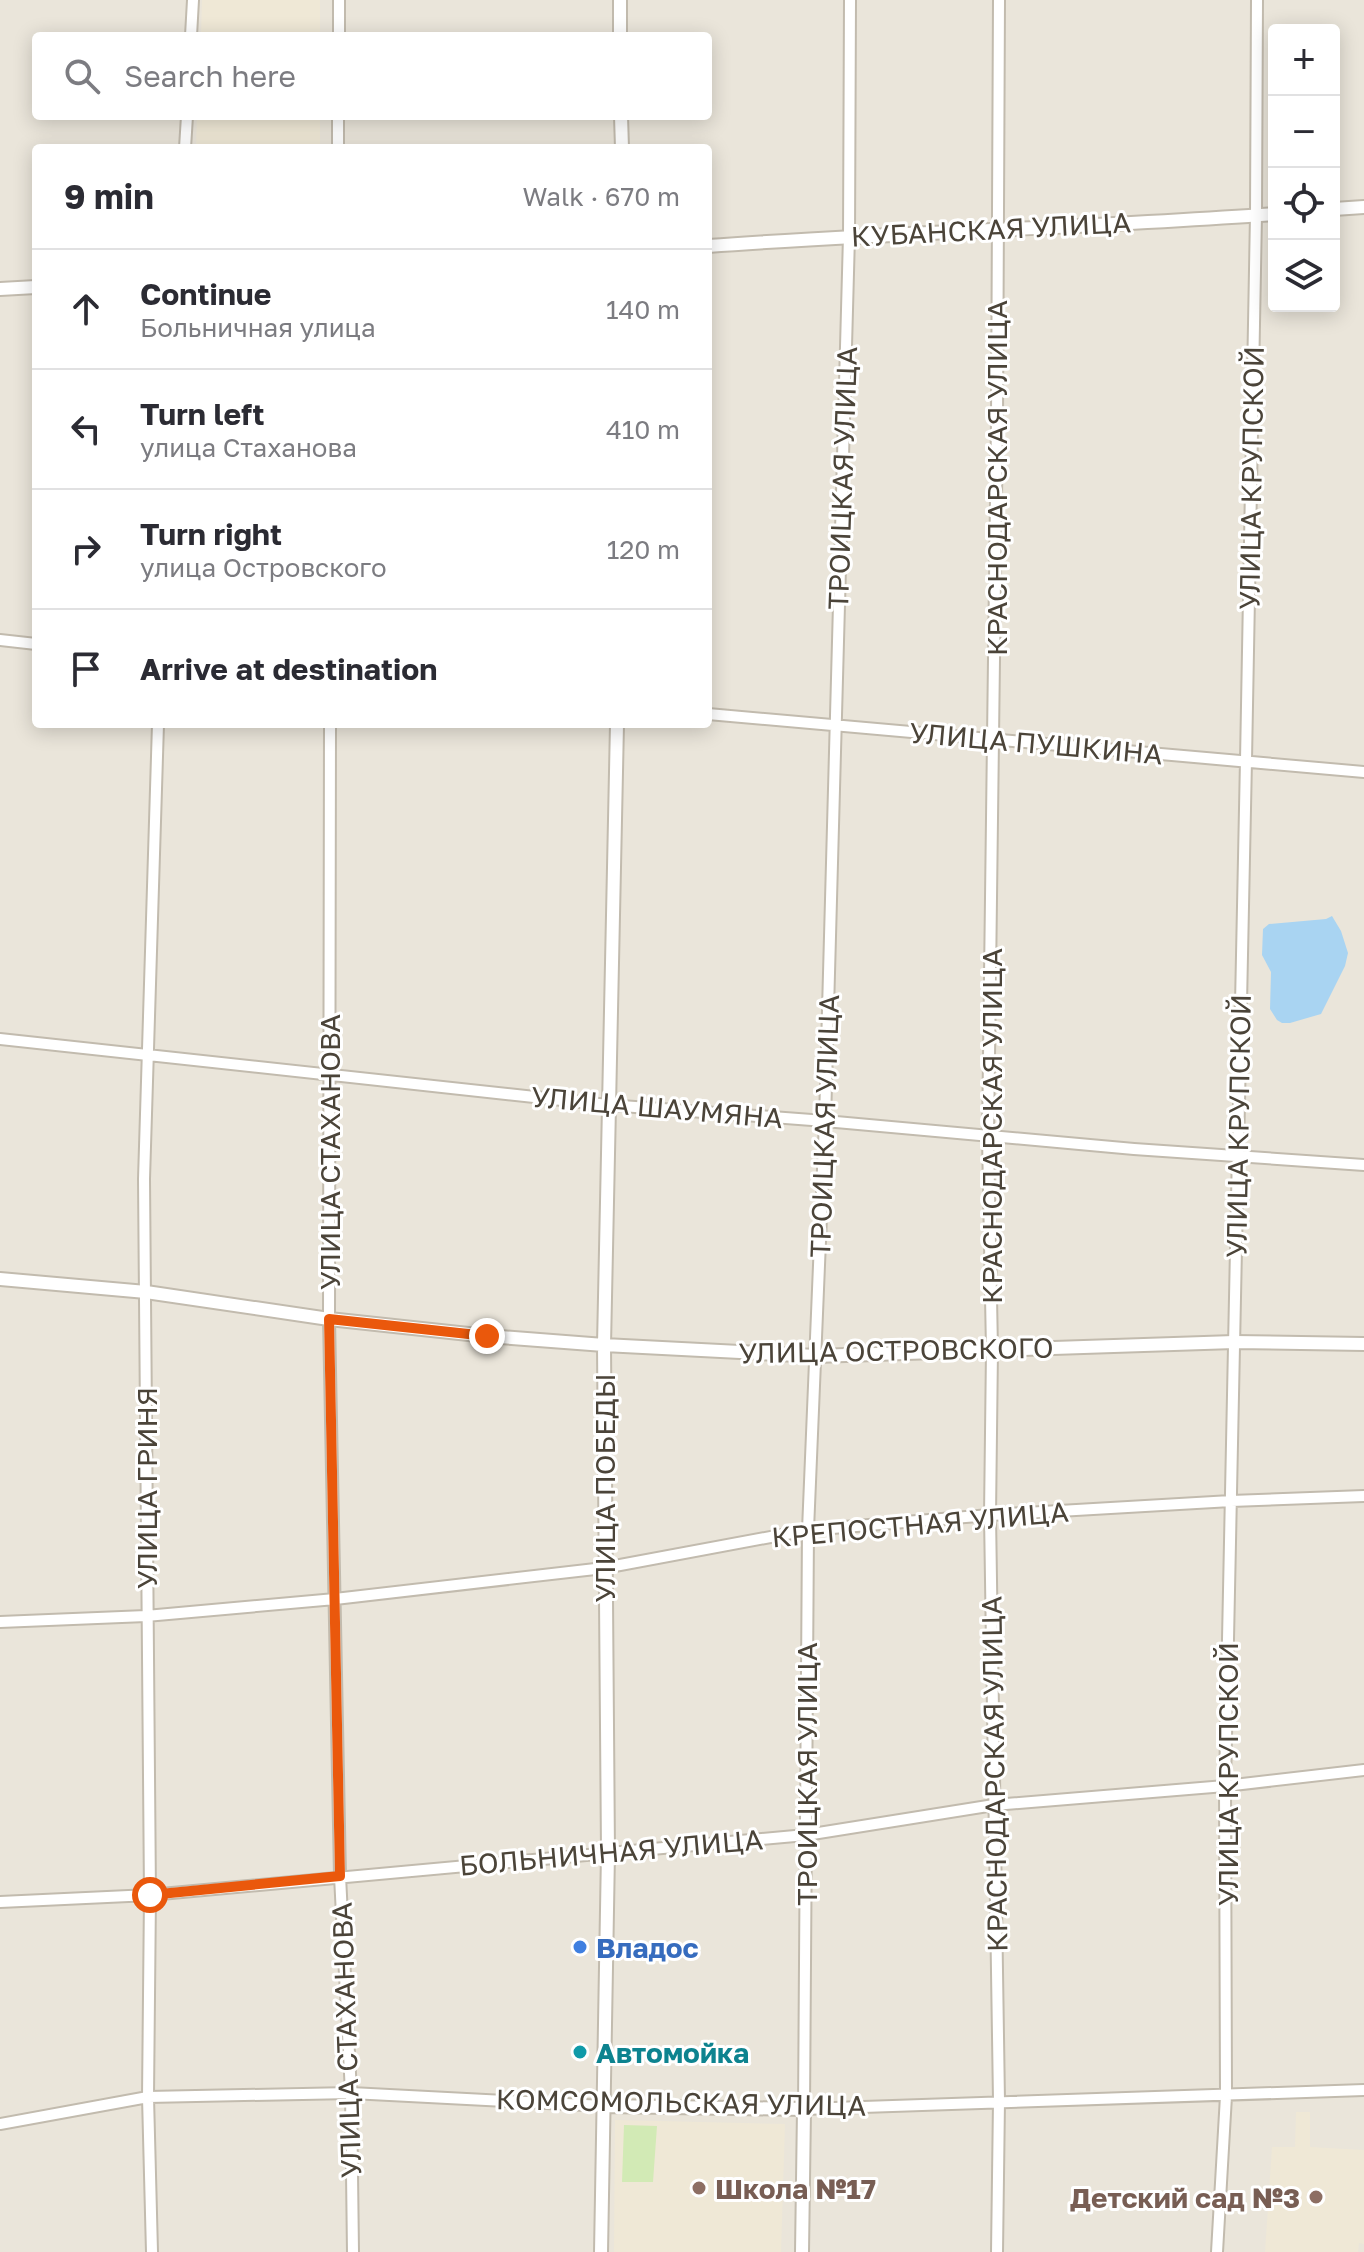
<!DOCTYPE html>
<meta charset="utf-8">
<style>
body{margin:0;font-family:"Golos Text",sans-serif;background:#f2f2f3;color:#2b2b33}
.controls{position:absolute;right:24px;top:24px;display:grid;overflow:hidden;border-radius:8px;box-shadow:0 4px 20px #0003}
.controls button{width:72px;height:72px;display:grid;place-items:center;padding:0;border:0;border-bottom:2px solid #e1e1e2;background:#fff;color:#2b2b33;font:40px sans-serif}
.stop{position:absolute;width:24px;height:24px;margin:-18px;border:6px solid #ea580c;border-radius:50%;background:#fff}
.stop.end{background:#ea580c;border-color:#fff;box-shadow:0 2px 8px #0008}
.list{margin:0;padding:0;list-style:none}
h2{display:flex;justify-content:space-between;align-items:center;height:104px;margin:0;padding:0 32px;font-size:34px}
h2 small{font-size:26px;font-weight:400;color:#7c7c81}
.list li{display:grid;grid-template-columns:52px 1fr auto;gap:24px;align-items:center;box-sizing:border-box;height:120px;padding:0 32px;border-top:2px solid #e1e1e2}
.list b{display:block;font-size:30px;white-space:nowrap}
.list p{margin:0;font-size:26px;white-space:nowrap;color:#7c7c81}
.list em{font-size:26px;font-style:normal;color:#7c7c81}
.icon{flex:none;width:44px;height:44px;fill:none;stroke:currentColor;stroke-width:2;stroke-linecap:round;stroke-linejoin:round}
.map{position:relative;flex:none;width:1364px;height:2252px;overflow:hidden}
.search{position:absolute;background:#fff;box-shadow:0 4px 20px #0003;left:32px;top:32px;width:680px;height:88px;display:flex;align-items:center;gap:20px;box-sizing:border-box;padding:0 28px;border-radius:8px;color:#7c7c81;font-size:30px}
.panel{position:absolute;background:#fff;box-shadow:0 4px 20px #0003;left:32px;top:144px;width:680px;height:584px;border-radius:8px}
.map>svg:first-child{display:block}
.residential{fill:#eae5da;fill-rule:evenodd}
.education{fill:#efe8d6}
.green{fill:#d2eab5}
.water{fill:#a9d4f2}
.lines{fill:none;stroke-linecap:round;stroke-linejoin:round}
.minor-casing{stroke:#c2bbae;stroke-width:14}
.tertiary-casing{stroke:#c2bbae;stroke-width:16}
.minor{stroke:#fff;stroke-width:10}
.tertiary{stroke:#fff;stroke-width:12}
.route{stroke:#ea580c;stroke-width:10}
.shop-dot{fill:#3f7fe0;stroke:#fff;stroke-width:3}
.culture-dot{fill:#0f9aa8;stroke:#fff;stroke-width:3}
.education-dot{fill:#8d6e63;stroke:#fff;stroke-width:3}
.labels{text-anchor:middle;dominant-baseline:central;stroke-width:6;stroke-linejoin:round;paint-order:stroke}
.street-label{font-size:28px;fill:#4b4439;stroke:#fff}
.shop-label{font-size:28px;font-weight:bold;fill:#366cbe;stroke:#fff;text-anchor:start}
.culture-label{font-size:28px;font-weight:bold;fill:#0d838f;stroke:#fff;text-anchor:start}
.education-label{font-size:28px;font-weight:bold;fill:#785e54;stroke:#fff;text-anchor:start}
</style>
<div class="map">
<svg width="1364" height="2252" viewBox="0 0 1364 2252">
<rect width="100%" height="100%" fill="#f6f3ec"/>
<path class="residential" d="M 0,0 L 1364,0 L 1364,2252 L 0,2252 ZM 1274,30 L 1334,30 L 1334,306 L 1274,306 ZM 36,36 L 708,36 L 708,116 L 36,116 ZM 36,148 L 708,148 L 708,724 L 36,724 Z"/>
<path class="education" d="M 202,0 L 320,0 L 320,36 L 201,36 Z
M 197,116 L 320,116 L 320,148 L 196,148 Z
M 1296,2112 L 1310,2112 L 1310,2147 L 1364,2150 L 1364,2244 L 1359,2243 L 1358,2252 L 1265,2252 L 1272,2147 L 1295,2147 Z
M 615,2120 L 785,2124 L 781,2252 L 614,2252 Z"/>
<path class="green" d="M 624,2125 L 657,2126 L 653,2182 L 622,2182 Z"/>
<path class="water" d="M 1332,916 L 1341,931 L 1348,953 L 1345,966 L 1321,1014 L 1290,1023 L 1282,1023 L 1277,1020 L 1270,1009 L 1271,972 L 1262,955 L 1263,929 L 1269,924 L 1326,919 Z"/>
<g class="lines">
<defs>
<path id="minor" d="M 850,0 L 849,236 L 825,1121 L 808,1530 L 804,2109 L 1364,2090
M 191,36 L 193,0
M 339,36 L 339,0
M 185,148 L 187,116
M 338,148 L 338,116
M 0,640 L 36,644
M 708,714 L 1364,772
M 330,724 L 329,1319 L 340,1876 L 351,2093 L 353,2252
M 0,1039 L 608,1105 L 825,1121 L 1134,1149 L 1364,1165
M 0,1622 L 146,1616 L 335,1599 L 604,1568 L 808,1530 L 990,1515 L 1231,1501 L 1364,1496
M 0,1902 L 150,1895 L 806,1835 L 994,1805 L 1225,1786 L 1364,1770
M 0,2124 L 148,2097 L 351,2093 L 604,2106
M 152,2252 L 148,2097 L 150,1895 L 144,1179 L 158,724
M 997,2252 L 999,2101 L 990,1515 L 992,1350 L 988,1137 L 997,420 L 999,0
M 1217,2252 L 1226,2096 L 1225,1786 L 1246,760 L 1256,215 L 1257,0"/>
<path id="tertiary" d="M 620,0 L 620,36
M 621,116 L 622,148
M 1334,209 L 1364,207
M 708,246 C 897,232 1085,228 1274,214
M 0,289 L 36,287
M 0,1279 L 146,1292 L 329,1319 L 487,1336 L 604,1345 L 816,1356 L 1234,1342 L 1364,1344
M 604,2106 L 804,2109 L 802,2252
M 601,2252 L 608,1853 L 604,1345 L 617,724"/>
</defs>
<use href="#minor" class="minor-casing"/>
<use href="#tertiary" class="tertiary-casing"/>
<use href="#minor" class="minor"/>
<use href="#tertiary" class="tertiary"/>
</g>
<g class="lines">
<path class="route" d="M 150,1895 L 340,1876 L 329,1319 L 487,1336"/>
</g>
<circle class="shop-dot" cx="580" cy="1947" r="8"/>
<circle class="culture-dot" cx="580" cy="2052" r="8"/>
<g class="education-dot">
<circle cx="699" cy="2188" r="8"/>
<circle cx="1316" cy="2197" r="8"/>
</g>
<g class="labels">
<g class="street-label">
<text transform="translate(991 229) rotate(-3)">КУБАНСКАЯ УЛИЦА</text>
<text transform="translate(842 478) rotate(-88)">ТРОИЦКАЯ УЛИЦА</text>
<text transform="translate(996 478) rotate(-90)">КРАСНОДАРСКАЯ УЛИЦА</text>
<text transform="translate(1251 478) rotate(-89)">УЛИЦА КРУПСКОЙ</text>
<text transform="translate(1036 743) rotate(5)">УЛИЦА ПУШКИНА</text>
<text transform="translate(657 1107) rotate(5)">УЛИЦА ШАУМЯНА</text>
<text transform="translate(824 1126) rotate(-88)">ТРОИЦКАЯ УЛИЦА</text>
<text transform="translate(991 1126) rotate(-90)">КРАСНОДАРСКАЯ УЛИЦА</text>
<text transform="translate(1238 1126) rotate(-89)">УЛИЦА КРУПСКОЙ</text>
<text transform="translate(329 1152) rotate(-90)">УЛИЦА СТАХАНОВА</text>
<text transform="translate(896 1350) rotate(-1)">УЛИЦА ОСТРОВСКОГО</text>
<text transform="translate(146 1488) rotate(-90)">УЛИЦА ГРИНЯ</text>
<text transform="translate(604 1488) rotate(-90)">УЛИЦА ПОБЕДЫ</text>
<text transform="translate(920 1524) rotate(-5)">КРЕПОСТНАЯ УЛИЦА</text>
<text transform="translate(806 1774) rotate(-90)">ТРОИЦКАЯ УЛИЦА</text>
<text transform="translate(994 1774) rotate(-91)">КРАСНОДАРСКАЯ УЛИЦА</text>
<text transform="translate(1227 1774) rotate(-90)">УЛИЦА КРУПСКОЙ</text>
<text transform="translate(611 1852) rotate(-5)">БОЛЬНИЧНАЯ УЛИЦА</text>
<text transform="translate(346 2040) rotate(-92)">УЛИЦА СТАХАНОВА</text>
<text transform="translate(681 2102) rotate(1)">КОМСОМОЛЬСКАЯ УЛИЦА</text>
</g>
<g class="shop-label">
<text x="596" y="1947">Владос</text>
</g>
<g class="culture-label">
<text x="596" y="2052">Автомойка</text>
</g>
<g class="education-label">
<text x="715" y="2188">Школа №17</text>
<text x="1300" y="2197" text-anchor="end">Детский сад №3</text>
</g>
</g>
</svg>
<div class="controls">
<button>+</button>
<button>−</button>
<button><svg class="icon" aria-label="locate" viewBox="0 0 24 24"><circle cx="12" cy="12" r="6"/><path d="M12 2v4M12 18v4M2 12h4M18 12h4"/></svg></button>
<button><svg class="icon" aria-label="layers" viewBox="0 0 24 24"><path d="M12 4l9 5-9 5-9-5zM3 14l9 5 9-5"/></svg></button>
</div>
<div class="stop" style="left:150px;top:1895px"></div>
<div class="stop end" style="left:487px;top:1336px"></div>
<div class="search"><svg class="icon" aria-label="search" viewBox="0 0 24 24"><circle cx="10" cy="10" r="6"/><path d="M15 15l6 6"/></svg>Search here</div>
<section class="panel">
<h2>9 min<small>Walk · 670 m</small></h2>
<ul class="list">
<li><svg class="icon" aria-label="ahead" viewBox="0 0 24 24"><path d="M12 20V5M6 11l6-6 6 6"/></svg><div><b>Continue</b><p>Больничная улица</p></div><em>140 m</em></li>
<li><svg class="icon" aria-label="left" viewBox="0 0 24 24"><path d="M17 20v-9H6M10 6l-5 5 5 5"/></svg><div><b>Turn left</b><p>улица Стаханова</p></div><em>410 m</em></li>
<li><svg class="icon" aria-label="right" viewBox="0 0 24 24"><path d="M7 20v-9h11M14 6l5 5-5 5"/></svg><div><b>Turn right</b><p>улица Островского</p></div><em>120 m</em></li>
<li><svg class="icon" aria-label="arrive" viewBox="0 0 24 24"><path d="M6 21V4h12l-3 4 3 4H6"/></svg><div><b>Arrive at destination</b></div></li>
</ul>
</section>
</div>
